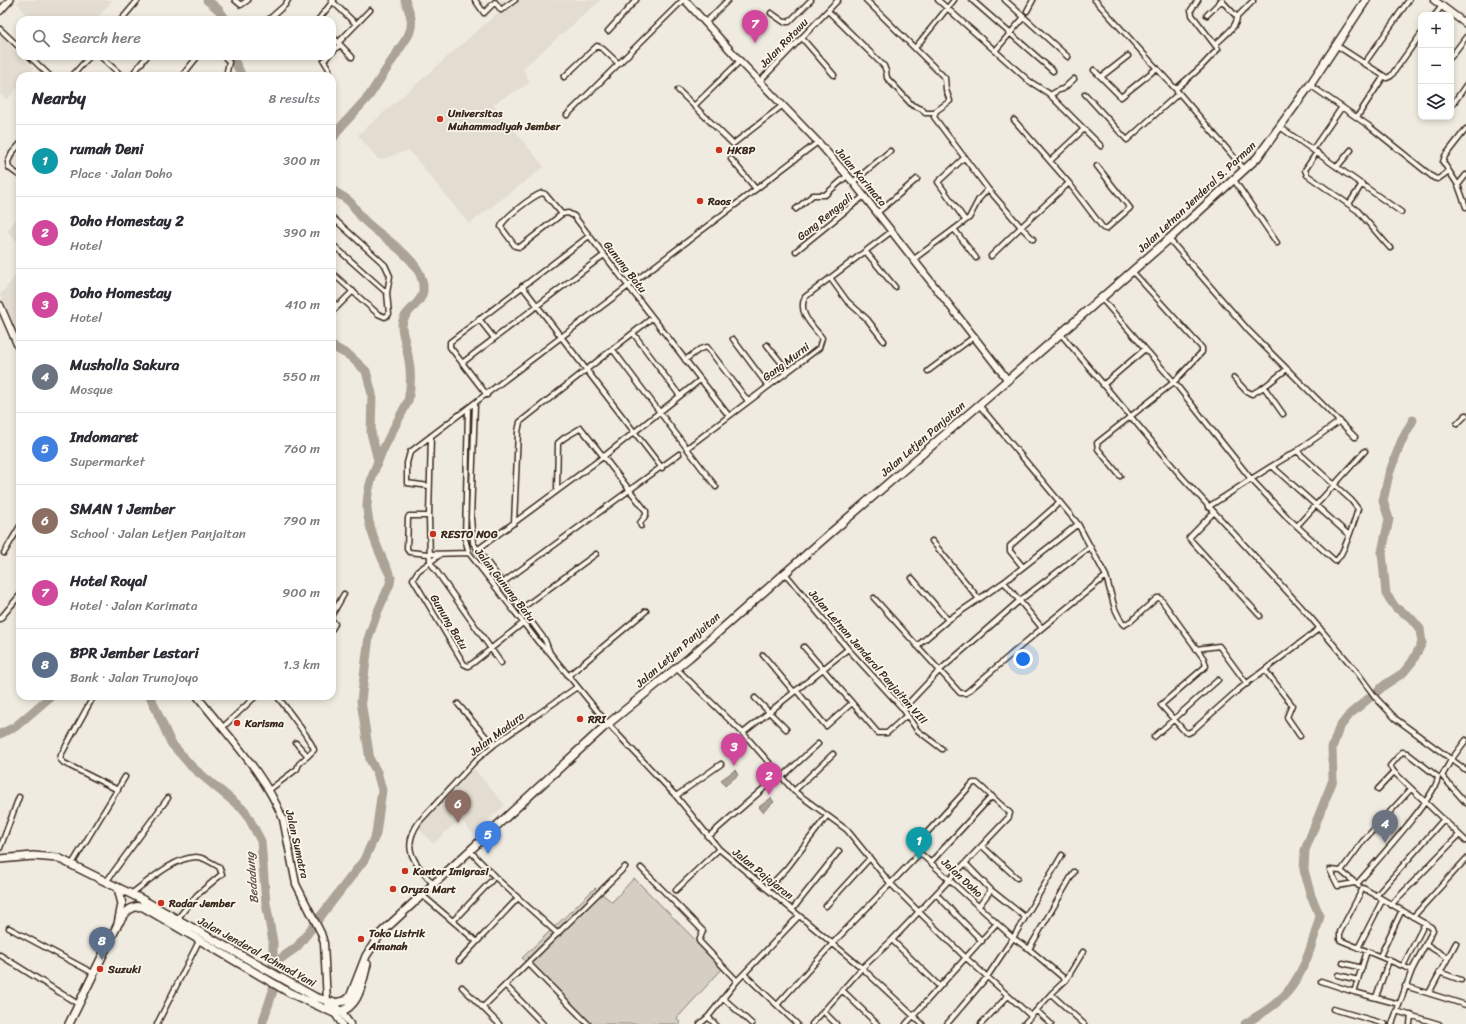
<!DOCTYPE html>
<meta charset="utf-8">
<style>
body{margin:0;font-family:Sriracha,sans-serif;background:#f2f2f3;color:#2b2b33}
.controls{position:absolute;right:12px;top:12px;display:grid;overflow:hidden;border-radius:8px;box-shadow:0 2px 6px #0003}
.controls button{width:36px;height:36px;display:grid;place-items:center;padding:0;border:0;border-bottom:1px solid #e1e1e2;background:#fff;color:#2b2b33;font:20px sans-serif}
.you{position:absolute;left:1023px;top:659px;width:14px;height:14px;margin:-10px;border:3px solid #fff;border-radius:50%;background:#1a73e8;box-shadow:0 0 0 6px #1a73e833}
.badge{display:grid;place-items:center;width:26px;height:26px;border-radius:50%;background:#7c3aed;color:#fff;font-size:13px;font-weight:700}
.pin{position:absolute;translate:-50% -33px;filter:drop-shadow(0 1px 2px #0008)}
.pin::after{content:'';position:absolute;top:21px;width:14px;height:12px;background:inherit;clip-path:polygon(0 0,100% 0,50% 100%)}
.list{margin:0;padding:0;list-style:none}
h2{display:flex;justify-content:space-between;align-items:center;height:52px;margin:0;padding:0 16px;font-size:17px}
h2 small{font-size:13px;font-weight:400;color:#7c7c81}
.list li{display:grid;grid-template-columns:26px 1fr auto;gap:12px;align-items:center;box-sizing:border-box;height:72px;padding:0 16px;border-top:1px solid #e1e1e2}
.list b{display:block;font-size:15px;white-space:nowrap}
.list p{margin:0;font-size:13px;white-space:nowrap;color:#7c7c81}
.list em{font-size:13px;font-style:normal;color:#7c7c81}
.icon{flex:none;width:22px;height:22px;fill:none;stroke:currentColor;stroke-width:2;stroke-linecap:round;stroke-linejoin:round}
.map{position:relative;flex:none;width:1466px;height:1024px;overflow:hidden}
.search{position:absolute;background:#fff;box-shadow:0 2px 6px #0003;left:16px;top:16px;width:320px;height:44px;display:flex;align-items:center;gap:10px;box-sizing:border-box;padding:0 14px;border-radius:12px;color:#7c7c81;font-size:15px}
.panel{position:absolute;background:#fff;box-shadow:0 2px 6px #0003;left:16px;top:72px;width:320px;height:628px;border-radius:12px}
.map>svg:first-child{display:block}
.built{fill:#e2dcd1}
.green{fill:#d5cec3;stroke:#887c70}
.water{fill:#aca397;stroke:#7f7367}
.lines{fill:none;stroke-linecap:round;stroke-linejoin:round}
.river{stroke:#aca397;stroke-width:9}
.street-casing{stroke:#3b2a1e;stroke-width:7}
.secondary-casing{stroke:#3b2a1e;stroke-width:9}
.highway-casing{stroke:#3b2a1e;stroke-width:10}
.street{stroke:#fbf7ec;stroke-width:4}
.secondary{stroke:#fbf7ec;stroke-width:6}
.highway{stroke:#fbf7ec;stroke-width:7}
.poi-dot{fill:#c8321e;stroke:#fbf7ec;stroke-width:1.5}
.labels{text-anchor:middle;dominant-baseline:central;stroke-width:3.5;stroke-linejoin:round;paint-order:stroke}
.street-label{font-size:11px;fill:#3b2a1e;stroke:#fbf7ec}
.poi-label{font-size:11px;font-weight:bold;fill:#3b2a1e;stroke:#fbf7ec;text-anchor:start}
.water-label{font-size:12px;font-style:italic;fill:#635448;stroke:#fbf7ec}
</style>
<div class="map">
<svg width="1466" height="1024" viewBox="0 0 1466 1024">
<rect width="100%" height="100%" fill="#f0ebe0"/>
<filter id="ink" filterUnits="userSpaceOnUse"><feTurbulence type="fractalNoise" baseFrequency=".025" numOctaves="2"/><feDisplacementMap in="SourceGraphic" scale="8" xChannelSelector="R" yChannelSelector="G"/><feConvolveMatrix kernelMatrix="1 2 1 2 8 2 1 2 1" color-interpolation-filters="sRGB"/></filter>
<g filter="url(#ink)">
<path class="built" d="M 20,0 L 113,0 L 95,20 L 22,20 L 25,14 L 17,2 Z
M 494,0 L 601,0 L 523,68 L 530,83 L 493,104 L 544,167 L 469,224 L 409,150 L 379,160 L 358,135 L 501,10 Z
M 0,35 L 20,56 L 34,68 L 27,76 L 20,76 L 20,84 L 7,100 L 0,94 Z
M 20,214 L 20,244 L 7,231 Z
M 20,270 L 20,333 L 19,334 L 0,295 Z
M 474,769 L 505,805 L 473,834 L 460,819 L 433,844 L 419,829 L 424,821 Z"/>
<path class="green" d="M 634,878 L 723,968 L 677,1018 L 681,1024 L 587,1024 L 522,958 L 595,888 L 612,902 Z"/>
<path class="water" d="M 735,770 L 738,775 L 725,786 L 721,780 Z
M 771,798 L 774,802 L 763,812 L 759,807 Z"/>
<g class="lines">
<path class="river" d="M 207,0 L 219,10 L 226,20
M 232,56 L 242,76
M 332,140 L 339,129 L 369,96 L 408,36 C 415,22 410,14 405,0
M 332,346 L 350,356 L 366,371 L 372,394 L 371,433 L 378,460
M 150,696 L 171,743 L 192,767 L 245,811 L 261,841 L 266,903 L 273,942 L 273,991 L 262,1024
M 0,734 L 15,727 L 51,696
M 273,964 L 297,947 L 364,860 L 376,834 L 382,790 L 377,772 L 370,760 L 361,701 L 369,636 L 377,613 L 390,584 L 391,577 C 382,559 368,529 367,508 C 366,474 393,431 408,401 C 412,383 411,365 406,347 C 405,339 402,334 402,326 C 402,311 422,305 423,291 C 426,260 382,239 363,219 C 358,214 355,207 350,202 C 345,197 338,194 332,190
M 1245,1024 C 1255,1017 1267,1011 1276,1003 C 1302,983 1312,946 1320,916 L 1311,896 L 1304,870 L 1305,850 L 1333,780 L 1332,748 L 1339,728 L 1350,714 L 1386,684 L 1403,673 L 1412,662 L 1422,643 L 1420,629 L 1410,617 L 1396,608 L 1386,594 L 1382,552 L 1389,519 L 1383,501 L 1389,474 L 1401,442 L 1413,420"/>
<defs>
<path id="street" d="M 235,0 L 241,5 L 248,0
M 331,0 L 356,24
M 475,0 L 484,13 L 495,2 L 501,10 L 515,0
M 866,0 L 945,78 L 946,90 L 950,101 L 936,111 L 934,117 L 988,189 L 1021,227 L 1069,183 L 1014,120
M 938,0 L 1029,81 L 1048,93 L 1101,146
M 972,0 L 1053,71
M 1005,0 L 1068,57
M 1095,0 L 1179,93 L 1245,170
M 828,11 L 884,66 L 886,71 L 887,78 L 912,105 L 922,109 L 925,113 L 934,113
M 1027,11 L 1033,0
M 771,13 L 784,22 L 789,22 L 811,0
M 1207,15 L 1222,0
M 1435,15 L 1442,6
M 1237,17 L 1253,1
M 121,20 L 138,0
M 268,20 L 285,5 L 288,0
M 318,20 L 334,0
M 705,23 L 728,0
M 0,29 L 20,48
M 608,31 L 636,0
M 332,36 L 352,57
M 802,38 L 834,75
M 338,43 L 370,10
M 1215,45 C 1222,37 1237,28 1237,17 L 1221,0
M 1336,45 L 1387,78 L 1391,76 L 1421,34
M 915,48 L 954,0
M 995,51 L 1024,17
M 332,52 L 340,45
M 29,56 L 50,76
M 100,56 L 122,76
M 224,56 L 229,62 L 226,76
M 328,56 L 324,61 L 329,69 L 330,76
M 1451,57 L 1466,37
M 1364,64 L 1409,0
M 1094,70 L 1121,97 L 1157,68
M 72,76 L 90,56
M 131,76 L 147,56
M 182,76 L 198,56
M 564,77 L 597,46 L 603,49 L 618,63
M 1101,77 L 1128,56
M 759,82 L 838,0
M 1310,85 L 1369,126 L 1434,178 L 1438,179 L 1449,171
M 1176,89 L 1201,67 L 1218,49 L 1192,15 L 1191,10 L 1198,0
M 678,90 L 733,144 L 783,105
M 1085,94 L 1127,140 L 1179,93
M 1050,95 L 1059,90 L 1063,89 L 1074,79
M 1453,104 L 1466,85
M 694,106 L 740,61
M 567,115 L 683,0
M 1357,117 L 1384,76
M 1280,127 L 1401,212
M 1466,129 L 1445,156 L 1443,162 L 1458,185 L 1466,207
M 20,144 L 12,153 L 8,162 L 9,168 L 20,176
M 1313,149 L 1342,107
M 1317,152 L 1305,170 L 1307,175 L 1358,211 L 1390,248
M 731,159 L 756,189
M 1050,161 L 1084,129
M 1337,167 L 1351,150
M 1234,180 L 1277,243
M 853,182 L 890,151
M 1069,183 L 1103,228 L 1106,229 L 1130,208 L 1097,166
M 1458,185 L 1466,175
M 1349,204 L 1362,184
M 796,209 L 813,195 L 825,195 L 847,176
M 877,213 L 917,179
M 562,214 L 545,194 L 542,193 C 533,196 502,219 501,227 L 515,246 L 520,247 L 562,214 L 568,213 L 574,216 L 729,416
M 332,217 L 385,265 L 390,276 L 387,293 L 389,314 L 385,317 L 378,314 L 332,273
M 965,220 L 938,182 L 965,157
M 954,229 L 976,258
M 1169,239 L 1249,331 L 1355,437
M 332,244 L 387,293
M 796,251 L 864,196
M 866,252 L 895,287
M 991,256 L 1021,227 L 1033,239
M 914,259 L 969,218 L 979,199 L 988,189
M 831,279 L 847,301 L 867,319 L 884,341
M 522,286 L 662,468
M 1101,298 L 1174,382 L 1251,479 L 1287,517 L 1335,561 C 1343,558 1355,519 1358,509 L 1351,500 L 1297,451 C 1267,468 1238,488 1208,507
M 332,301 L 338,306
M 332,312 L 353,291
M 479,319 L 494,338
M 633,333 L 680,396
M 1060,333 L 1181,476 L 1305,611 L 1357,672 L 1376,698 L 1396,719 L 1466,770
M 15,339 L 20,334
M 733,339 L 768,386
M 767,345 L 788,371
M 613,350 L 716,487
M 685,360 L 700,349 L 707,347 L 748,401
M 462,363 L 604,255
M 928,371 L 975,336
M 1234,378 L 1246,391 L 1252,394 L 1264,387 L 1287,369
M 1103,385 L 1145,349
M 1264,387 L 1283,414
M 487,395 L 450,347 L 450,342 L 589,236
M 475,404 L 471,518 L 473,543 L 545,640 L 550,653
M 979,405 L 1078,524 L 1106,576 L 1115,609 L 1122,623 L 1124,625 L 1131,621 L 1157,598 L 1160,598 L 1204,659 L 1206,666 L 1161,705 L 1185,732 L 1188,733 L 1192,731 L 1238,690 L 1320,628
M 468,409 L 465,539 L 469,553 L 539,643 L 550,653 L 608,724 L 676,796 L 719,849 L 862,968 L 922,1024
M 1457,424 L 1466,415
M 431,436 L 429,516 L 430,562 L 501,663
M 687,448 L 819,348 L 822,338 C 813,326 797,313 805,297 L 892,231
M 1297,451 L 1340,421
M 1273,467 L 1349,535
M 1120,476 L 1098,449 L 1097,443 L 1174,382 L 1202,352 L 1202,348 L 1132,271
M 429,486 L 407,483 L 407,463 L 410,452 L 818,142
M 557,489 L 558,443 L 564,438 L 581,428 L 646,511 L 646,515 L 640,523 L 641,526
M 1214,512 L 1189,538 L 1260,616
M 429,516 L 409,516 L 408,518 L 407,549 L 409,552 L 428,554 L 469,553
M 514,523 L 518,432 L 520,422 L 652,318
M 1297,526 L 1365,451
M 932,541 L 979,599
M 477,550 L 603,457 L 700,380
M 4,553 L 20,526
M 441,554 L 418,571 L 413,579 L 464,664 L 468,666 L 473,663 L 523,623
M 1023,567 L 1010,551 L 1010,546 L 1060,502
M 784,572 L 848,649 L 903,709 L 917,730 L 942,749
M 912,578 L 948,620
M 1004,582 L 1042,628 L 1106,576
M 501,584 L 679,454
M 874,598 L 960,693 L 966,693 L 1042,628
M 521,609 L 596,554
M 332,615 L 344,594
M 0,619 L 20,595
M 332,620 L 335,624 L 332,629
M 917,646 L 948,620 L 1004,582 L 1078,524
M 804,647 L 878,733 L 887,733 L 907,715
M 1196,649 L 1219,646 L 1247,684
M 763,655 L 794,692
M 676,668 L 743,733 L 794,791 L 847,830 L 890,883 L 919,912 L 965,957 L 1031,1016
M 1265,670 L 1292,705 L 1287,717 L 1300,736
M 568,676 L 646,611
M 796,690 L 826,726 L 852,703
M 755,698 L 786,729
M 92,699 L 61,755 L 60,759 L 64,763 L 118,790
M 458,704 L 493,745
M 903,709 L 939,671 L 1019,601 L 1090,547
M 222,728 L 256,696
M 743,733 L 848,649
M 1154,737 L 1218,680
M 1466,740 L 1451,760 L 1442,776 L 1466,803
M 296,743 L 308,756
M 781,778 L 818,744
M 1378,789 L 1394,772
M 269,790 L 297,769 L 299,764 L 314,750 C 313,743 284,705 277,696
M 794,791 L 833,754
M 676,796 L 721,764
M 708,837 L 779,775
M 982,846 L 1017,878
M 0,848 L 19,797
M 470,851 L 495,877 L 558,934
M 931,862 L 992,796
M 965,863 L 991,890 L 1025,917
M 72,864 L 125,777
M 641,868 L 703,931 L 699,941 L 737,981
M 1341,871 L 1330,870 L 1338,886 L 1354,883
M 106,882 L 168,798
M 433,884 C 415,863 400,849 419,822 L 476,760 L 495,744 L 577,687
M 1357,884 C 1372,866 1437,796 1438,777 L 1407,753 L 1402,752 L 1390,766 L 1394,772 C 1418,795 1442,818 1466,841
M 1359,886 L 1341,871 L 1363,841 L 1411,789
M 767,889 L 787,868 L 827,816
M 676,890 L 719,849
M 131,894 C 147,882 175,857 196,857 C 204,857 212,863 219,867 L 222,874 L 197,895 L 177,919
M 936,894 L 982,941
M 422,895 L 476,941
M 1376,896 L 1443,820
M 1391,905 L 1459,835
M 826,906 L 870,858
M 979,906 L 991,890
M 792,910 L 839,851
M 1413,917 L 1466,859
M 453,921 L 492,880
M 9,928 L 93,973
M 892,940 L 939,986
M 1427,945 L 1448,958
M 1358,948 L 1382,901
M 1029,949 L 1074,872
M 1367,951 L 1354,992 L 1399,1004
M 0,955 L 78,1004
M 1380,956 L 1402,910
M 459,961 L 518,898
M 528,963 L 588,1024
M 1343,963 L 1362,968
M 1403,966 L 1425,923
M 1439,972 L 1461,980
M 744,974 L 797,1024
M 1338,975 L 1358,980
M 1066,980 L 1083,952
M 1321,981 L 1354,992
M 505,985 L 543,1024
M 1405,986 L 1466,1005
M 462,987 L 499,1024
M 842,990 L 877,1024
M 1429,993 L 1456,943
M 1376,997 L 1389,960
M 723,998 L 752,1024
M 777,1005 L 833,943 L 920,853 L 1013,938 L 1029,949 L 1066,980 L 1051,994
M 483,1007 L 625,867
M 1333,1009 L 1385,1024
M 823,1011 L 836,1024
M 1037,1011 L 1051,1024
M 1396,1011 L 1439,1024
M 708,1017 L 715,1024
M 157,1024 L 200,939
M 700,1024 L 708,1017 L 737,981 L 799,916
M 812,1024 L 862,968 L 892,940 L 1009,817 L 1010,813 L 977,783 L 973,783 L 921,839 L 917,849 L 920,853
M 906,1024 L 996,924
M 947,1024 L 987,977 L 1013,938 L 1062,855
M 981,1024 L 1008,996
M 1024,1024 L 1051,994 L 1084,1024
M 1392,1024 L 1412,970 L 1433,930 L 1431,927 L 1363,888 L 1340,932 L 1340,940 L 1412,970
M 1410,1024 L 1411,1015"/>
<path id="secondary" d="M 685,0 L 740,61 L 818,142 L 853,182 L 1007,379
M 1434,0 L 1466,24
M 0,11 L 10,0
M 0,305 L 20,351
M 197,696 C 227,735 264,772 283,819 L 296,884 L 321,933 L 324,943 L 327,1002 L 342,1024
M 333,1001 L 350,1024"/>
<path id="highway" d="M 0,859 L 33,856 L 58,858 L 145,901 L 315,997 L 334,1003 L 345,1001 L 350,997 L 366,956 L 381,933 L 451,868 L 603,728 L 690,657 L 827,536 L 979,405 L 1169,239 L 1257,158 L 1310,85 L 1366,0
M 118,924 C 124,915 130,904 143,907 L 290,993 L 334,1013 C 359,1010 362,984 367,964
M 69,1024 L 118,924 L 122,904 L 118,888"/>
</defs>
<use href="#street" class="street-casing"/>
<use href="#secondary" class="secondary-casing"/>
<use href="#highway" class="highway-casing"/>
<use href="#street" class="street"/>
<use href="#secondary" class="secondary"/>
<use href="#highway" class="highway"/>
</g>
</g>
<g class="poi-dot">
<circle cx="440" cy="119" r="4"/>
<circle cx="719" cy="150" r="4"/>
<circle cx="700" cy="201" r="4"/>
<circle cx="433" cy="534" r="4"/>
<circle cx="580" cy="719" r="4"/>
<circle cx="237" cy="723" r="4"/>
<circle cx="405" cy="871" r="4"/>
<circle cx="393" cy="889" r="4"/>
<circle cx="161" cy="903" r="4"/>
<circle cx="361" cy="939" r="4"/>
<circle cx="100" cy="969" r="4"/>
</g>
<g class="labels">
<g class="street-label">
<text transform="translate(784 43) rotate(-46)">Jalan Rotawu</text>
<text transform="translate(861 177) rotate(50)">Jalan Karimata</text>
<text transform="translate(1197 197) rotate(-43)">Jalan Letnan Jenderal S. Parman</text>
<text transform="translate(825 217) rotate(-39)">Gang Renggali</text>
<text transform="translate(625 267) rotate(52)">Gunung Batu</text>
<text transform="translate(786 362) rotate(-37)">Gang Murni</text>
<text transform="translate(923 439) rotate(-41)">Jalan Letjen Panjaitan</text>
<text transform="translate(505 585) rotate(52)">Jalan Gunung Batu</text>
<text transform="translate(449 622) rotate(59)">Gunung Batu</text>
<text transform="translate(678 650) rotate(-41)">Jalan Letjen Panjaitan</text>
<text transform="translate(868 657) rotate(49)">Jalan Letnan Jenderal Panjaitan VIII</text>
<text transform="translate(497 734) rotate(-37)">Jalan Madura</text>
<text transform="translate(297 844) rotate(77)">Jalan Sumatra</text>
<text transform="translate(763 874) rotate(39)">Jalan Pajajaran</text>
<text transform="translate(962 878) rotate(43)">Jalan Doho</text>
<text transform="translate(257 952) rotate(29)">Jalan Jenderal Achmad Yani</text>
</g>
<g class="poi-label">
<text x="448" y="113">Universitas<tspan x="448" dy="13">Muhammadiyah Jember</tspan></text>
<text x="727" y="150">HKBP</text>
<text x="708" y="201">Raos</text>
<text x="441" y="534">RESTO NOG</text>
<text x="588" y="719">RRI</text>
<text x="245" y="723">Karisma</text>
<text x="413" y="871">Kantor Imigrasi</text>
<text x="401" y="889">Oryza Mart</text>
<text x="169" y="903">Radar Jember</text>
<text x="369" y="933">Toko Listrik<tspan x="369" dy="13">Amanah</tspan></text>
<text x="108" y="969">Suzuki</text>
</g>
<g class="water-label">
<text transform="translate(252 878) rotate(-95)">Bedadung</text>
</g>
</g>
</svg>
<div class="controls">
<button>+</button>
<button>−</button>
<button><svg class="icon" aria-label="layers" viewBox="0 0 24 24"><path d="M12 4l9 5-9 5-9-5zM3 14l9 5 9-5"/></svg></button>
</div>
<div class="you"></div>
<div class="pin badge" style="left:919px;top:860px;background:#0f9aa8">1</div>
<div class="pin badge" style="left:769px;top:795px;background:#d1479c">2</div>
<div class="pin badge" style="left:734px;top:766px;background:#d1479c">3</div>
<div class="pin badge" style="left:1385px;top:843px;background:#6b7280">4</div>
<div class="pin badge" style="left:488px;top:854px;background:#3f7fe0">5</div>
<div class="pin badge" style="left:458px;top:823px;background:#8d6e63">6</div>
<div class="pin badge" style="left:755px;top:43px;background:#d1479c">7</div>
<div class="pin badge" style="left:102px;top:960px;background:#5c6f8a">8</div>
<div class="search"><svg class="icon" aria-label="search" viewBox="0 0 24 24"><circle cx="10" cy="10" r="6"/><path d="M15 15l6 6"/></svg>Search here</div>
<section class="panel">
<h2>Nearby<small>8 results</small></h2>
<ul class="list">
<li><span class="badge" style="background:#0f9aa8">1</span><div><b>rumah Deni</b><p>Place · Jalan Doho</p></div><em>300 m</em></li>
<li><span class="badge" style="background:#d1479c">2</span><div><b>Doho Homestay 2</b><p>Hotel</p></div><em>390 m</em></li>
<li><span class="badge" style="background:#d1479c">3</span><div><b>Doho Homestay</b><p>Hotel</p></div><em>410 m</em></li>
<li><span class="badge" style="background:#6b7280">4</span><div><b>Musholla Sakura</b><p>Mosque</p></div><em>550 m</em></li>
<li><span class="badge" style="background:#3f7fe0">5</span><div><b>Indomaret</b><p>Supermarket</p></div><em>760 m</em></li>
<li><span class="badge" style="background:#8d6e63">6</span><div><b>SMAN 1 Jember</b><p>School · Jalan Letjen Panjaitan</p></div><em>790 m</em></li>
<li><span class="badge" style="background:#d1479c">7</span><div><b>Hotel Royal</b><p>Hotel · Jalan Karimata</p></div><em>900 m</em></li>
<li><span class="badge" style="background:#5c6f8a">8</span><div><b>BPR Jember Lestari</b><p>Bank · Jalan Trunojoyo</p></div><em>1.3 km</em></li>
</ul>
</section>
</div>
